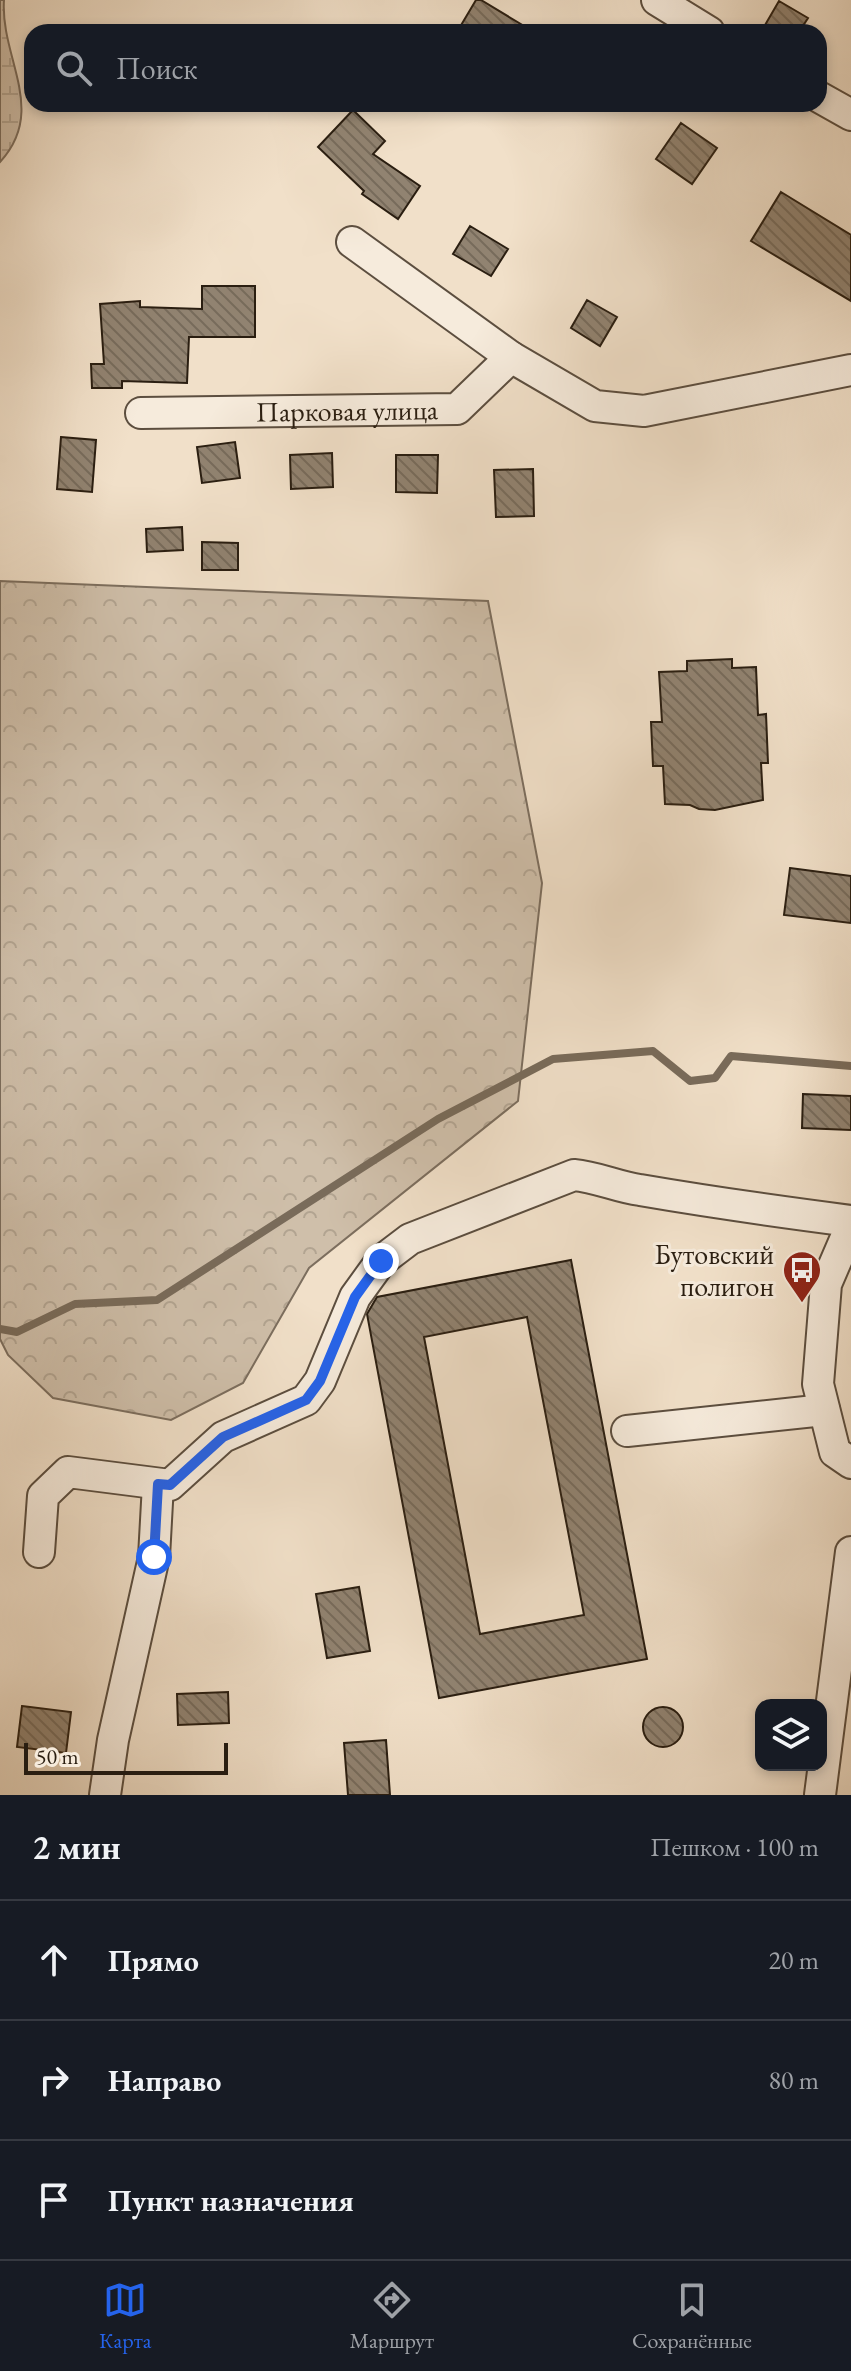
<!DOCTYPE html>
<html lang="ru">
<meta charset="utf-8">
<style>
body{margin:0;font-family:"EB Garamond",serif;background:#20242c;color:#f1f3f6}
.controls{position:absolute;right:24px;bottom:24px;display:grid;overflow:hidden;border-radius:16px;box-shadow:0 4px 12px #0003}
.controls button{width:72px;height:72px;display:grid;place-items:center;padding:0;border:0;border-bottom:2px solid #363941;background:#171b24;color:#f1f3f6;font:40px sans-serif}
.scale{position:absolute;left:24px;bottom:20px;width:204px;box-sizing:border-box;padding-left:8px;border:4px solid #2a1e11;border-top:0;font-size:22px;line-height:28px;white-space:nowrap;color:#2a1e11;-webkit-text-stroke:6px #f6ebdc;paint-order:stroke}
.stop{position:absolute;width:24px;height:24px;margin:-18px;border:6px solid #2563eb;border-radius:50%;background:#fff}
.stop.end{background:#2563eb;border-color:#fff;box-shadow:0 2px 8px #0008}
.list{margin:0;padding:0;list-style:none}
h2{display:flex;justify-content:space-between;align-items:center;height:104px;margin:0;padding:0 32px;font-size:34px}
h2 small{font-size:26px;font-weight:400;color:#9ea1a6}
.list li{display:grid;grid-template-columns:52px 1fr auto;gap:24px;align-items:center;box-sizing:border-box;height:120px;padding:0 32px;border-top:2px solid #363941}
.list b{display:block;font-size:30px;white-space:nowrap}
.list em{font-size:26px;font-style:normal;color:#9ea1a6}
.icon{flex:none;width:44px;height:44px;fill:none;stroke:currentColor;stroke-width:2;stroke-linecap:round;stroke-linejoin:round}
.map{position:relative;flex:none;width:851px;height:1795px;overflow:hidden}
.search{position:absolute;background:#171b24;box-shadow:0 4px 12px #0003;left:24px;right:24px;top:24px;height:88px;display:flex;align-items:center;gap:20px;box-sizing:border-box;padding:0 28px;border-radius:24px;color:#9ea1a6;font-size:30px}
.sheet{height:464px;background:#171b24}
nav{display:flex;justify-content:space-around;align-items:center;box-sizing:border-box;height:112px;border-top:2px solid #363941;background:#171b24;font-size:22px;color:#9ea1a6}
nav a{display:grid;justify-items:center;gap:4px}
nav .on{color:#2563eb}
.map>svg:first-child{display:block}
.forest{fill:url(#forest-crowns);stroke:#7c6e5e;stroke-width:2}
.wetland{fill:url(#wetland-marsh);stroke:#7c6e5e;stroke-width:2}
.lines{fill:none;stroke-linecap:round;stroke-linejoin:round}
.stream{stroke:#796b5a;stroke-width:8}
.building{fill:url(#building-back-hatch);stroke:#2a1e11;stroke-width:2;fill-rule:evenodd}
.minor-casing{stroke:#5c4e3f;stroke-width:34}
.minor{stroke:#f6ebdc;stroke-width:30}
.route{stroke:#2563eb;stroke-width:10}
.labels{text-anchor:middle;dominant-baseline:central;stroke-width:6;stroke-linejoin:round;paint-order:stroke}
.street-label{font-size:28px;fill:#2a1e11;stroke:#f6ebdc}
.poi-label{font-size:28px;fill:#2a1e11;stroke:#f6ebdc;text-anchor:end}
</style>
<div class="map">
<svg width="851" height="1795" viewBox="0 0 851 1795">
<defs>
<pattern id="forest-crowns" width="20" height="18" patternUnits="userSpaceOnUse" patternTransform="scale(2)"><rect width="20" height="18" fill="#cfbfaa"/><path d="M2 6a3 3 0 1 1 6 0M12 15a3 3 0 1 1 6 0" fill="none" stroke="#b2a491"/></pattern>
<pattern id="wetland-marsh" width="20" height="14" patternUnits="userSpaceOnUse" patternTransform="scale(2)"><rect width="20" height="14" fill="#cfbfaa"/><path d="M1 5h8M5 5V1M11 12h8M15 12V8" fill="none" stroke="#b2a491"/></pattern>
<pattern id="building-back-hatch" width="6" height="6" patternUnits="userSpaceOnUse" patternTransform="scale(2)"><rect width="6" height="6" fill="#918371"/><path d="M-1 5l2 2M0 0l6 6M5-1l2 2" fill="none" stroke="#776b5b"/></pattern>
</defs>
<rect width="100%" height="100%" fill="#f1e0c9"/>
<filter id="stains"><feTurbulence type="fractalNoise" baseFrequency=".0025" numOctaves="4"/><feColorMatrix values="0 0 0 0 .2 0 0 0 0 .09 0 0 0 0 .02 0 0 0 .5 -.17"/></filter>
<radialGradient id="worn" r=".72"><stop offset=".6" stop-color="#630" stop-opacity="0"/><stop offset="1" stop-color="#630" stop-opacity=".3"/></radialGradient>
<path class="forest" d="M 0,581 L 488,601 L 542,883 L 518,1101 L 309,1268 L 243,1383 L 171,1420 L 53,1398 L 8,1355 L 0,1339 Z"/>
<path class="wetland" d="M 0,0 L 4,0 C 0,58 48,110 0,162 Z"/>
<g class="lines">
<path class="stream" d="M 0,1329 L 17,1332 L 75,1304 L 157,1300 L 438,1119 L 553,1059 L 653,1051 L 690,1081 L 715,1078 L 731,1056 L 851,1066"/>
</g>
<path class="building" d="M 476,0 L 481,0 L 534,32 L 457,32 Z
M 779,1 L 808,18 L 799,32 L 761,32 Z
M 353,110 L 385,141 L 373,154 L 420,186 L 398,219 L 362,194 L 364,191 L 318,147 Z
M 681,123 L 717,148 L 692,184 L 656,159 Z
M 781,192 L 851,235 L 851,301 L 751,241 Z
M 470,226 L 508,249 L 491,276 L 453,254 Z
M 202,286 L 255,286 L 255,337 L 189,337 L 187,383 L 122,381 L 122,388 L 92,388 L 91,364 L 104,364 L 100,304 L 140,301 L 140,307 L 202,309 Z
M 587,300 L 617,317 L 600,346 L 571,328 Z
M 61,437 L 96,440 L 92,492 L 57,489 Z
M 235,442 L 240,478 L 202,483 L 197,447 Z
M 332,453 L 333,487 L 291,489 L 290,455 Z
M 396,455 L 438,455 L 437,493 L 396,492 Z
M 533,469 L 534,516 L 496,517 L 494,470 Z
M 182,527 L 183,550 L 147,552 L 146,529 Z
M 202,542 L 238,543 L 238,570 L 202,570 Z
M 732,659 L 732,668 L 756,667 L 758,715 L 766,714 L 768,763 L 761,763 L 763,800 L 715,810 L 699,809 L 690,805 L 665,804 L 663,766 L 653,766 L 651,722 L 662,722 L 659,672 L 687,671 L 687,661 Z
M 790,868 L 851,876 L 851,923 L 784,915 Z
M 803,1094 L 851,1096 L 851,1130 L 802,1128 Z
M 571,1260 L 647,1659 L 439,1698 L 367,1314 L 377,1297 ZM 527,1317 L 584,1615 L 480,1634 L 424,1337 Z
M 359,1587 L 370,1651 L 327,1658 L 316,1594 Z
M 228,1692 L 229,1723 L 178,1725 L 177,1694 Z
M 22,1706 L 71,1712 L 66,1753 L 17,1747 Z
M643 1727a20 20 0 1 1 40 0a20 20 0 1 1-40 0Z
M 386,1740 L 390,1795 L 348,1795 L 344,1743 Z"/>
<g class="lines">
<defs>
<g id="minor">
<path d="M 657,0 L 709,32"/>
<path d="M 819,97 L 851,115"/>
<path d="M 352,242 L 511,357"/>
<path id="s1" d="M 141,413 L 457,409 L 511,357 L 595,406 L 644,411 L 851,370"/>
<path d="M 851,1226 L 826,1284 L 818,1384 L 835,1452 L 851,1463"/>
<path d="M 627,1431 L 824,1410"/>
<path d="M 39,1552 L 43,1496 L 68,1472 L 170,1485 L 223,1437 L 306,1400 L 320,1381 L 355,1297 L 381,1261 L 410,1239 L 574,1175 C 597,1177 617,1187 640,1190 C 710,1202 781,1212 851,1221"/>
<path d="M 105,1795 L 113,1740 L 154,1557 L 158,1484"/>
<path d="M 820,1795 L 851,1552"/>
</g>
</defs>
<use href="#minor" class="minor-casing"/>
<use href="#minor" class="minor"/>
</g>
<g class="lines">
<path class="route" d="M 154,1557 L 158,1484 L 170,1485 L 223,1437 L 306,1400 L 320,1381 L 355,1297 L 381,1261"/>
</g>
<defs>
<symbol id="bus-pin" viewBox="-11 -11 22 30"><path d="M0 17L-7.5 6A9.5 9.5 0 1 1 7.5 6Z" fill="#8f2418" stroke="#f6ebdc"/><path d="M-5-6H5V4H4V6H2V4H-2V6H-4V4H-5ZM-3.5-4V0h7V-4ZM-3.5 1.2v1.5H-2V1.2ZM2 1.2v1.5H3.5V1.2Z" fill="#fff"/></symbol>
</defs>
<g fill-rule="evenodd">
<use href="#bus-pin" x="780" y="1248" width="44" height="60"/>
</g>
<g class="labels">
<g class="street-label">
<text stroke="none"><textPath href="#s1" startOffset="206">Парковая улица</textPath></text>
</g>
<g class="poi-label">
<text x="774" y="1254">Бутовский<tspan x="774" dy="32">полигон</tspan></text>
</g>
</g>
<rect width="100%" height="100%" filter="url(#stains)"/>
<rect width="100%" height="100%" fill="url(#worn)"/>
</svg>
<div class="controls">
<button><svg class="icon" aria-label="layers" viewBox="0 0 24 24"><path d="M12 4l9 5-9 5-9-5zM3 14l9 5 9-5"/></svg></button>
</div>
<div class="scale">50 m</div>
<div class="stop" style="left:154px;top:1557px"></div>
<div class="stop end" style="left:381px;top:1261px"></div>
<div class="search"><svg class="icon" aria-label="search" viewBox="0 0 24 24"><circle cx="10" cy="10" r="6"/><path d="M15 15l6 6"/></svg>Поиск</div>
</div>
<section class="sheet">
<h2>2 мин<small>Пешком · 100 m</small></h2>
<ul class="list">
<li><svg class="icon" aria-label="ahead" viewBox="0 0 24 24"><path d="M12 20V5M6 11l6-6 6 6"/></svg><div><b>Прямо</b></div><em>20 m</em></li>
<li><svg class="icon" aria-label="right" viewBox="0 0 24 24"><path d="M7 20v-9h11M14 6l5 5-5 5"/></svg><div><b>Направо</b></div><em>80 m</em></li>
<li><svg class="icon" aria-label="arrive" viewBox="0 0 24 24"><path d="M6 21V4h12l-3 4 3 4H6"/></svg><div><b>Пункт назначения</b></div></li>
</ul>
</section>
<nav>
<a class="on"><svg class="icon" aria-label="map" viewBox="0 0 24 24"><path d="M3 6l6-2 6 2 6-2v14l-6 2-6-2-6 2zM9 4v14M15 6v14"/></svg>Карта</a>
<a><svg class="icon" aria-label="directions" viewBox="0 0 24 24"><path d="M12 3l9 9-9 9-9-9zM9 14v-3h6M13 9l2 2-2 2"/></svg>Маршрут</a>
<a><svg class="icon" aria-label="saved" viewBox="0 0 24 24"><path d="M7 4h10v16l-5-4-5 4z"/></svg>Сохранённые</a>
</nav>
